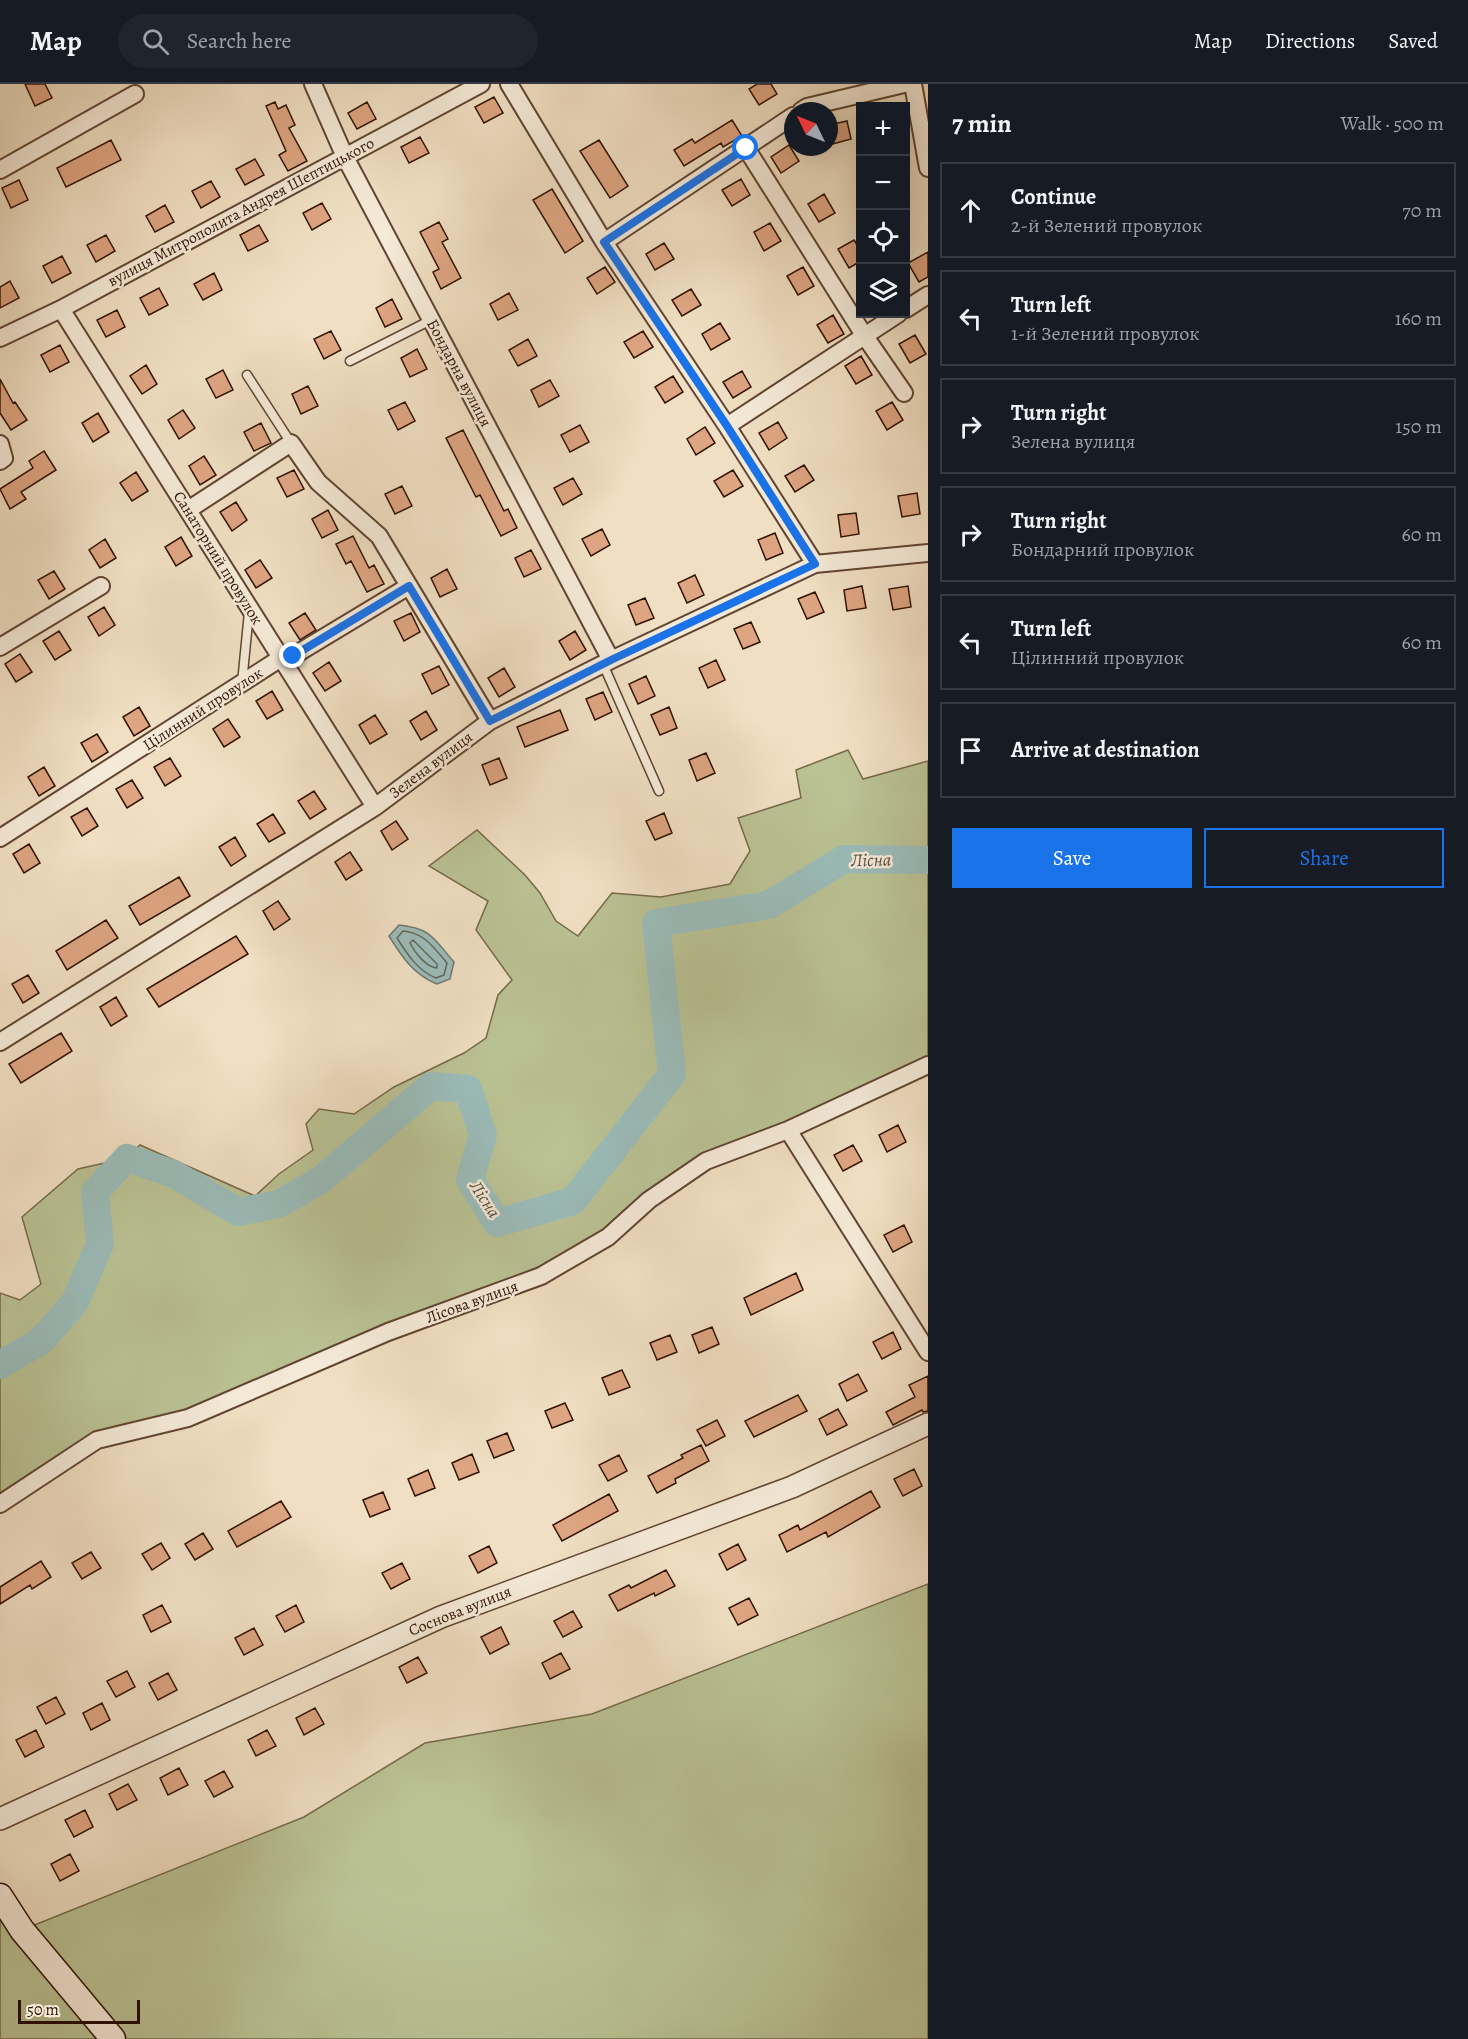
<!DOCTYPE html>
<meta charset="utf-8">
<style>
body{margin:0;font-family:Alegreya,serif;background:#20242c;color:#f1f3f6}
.controls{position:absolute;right:18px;top:18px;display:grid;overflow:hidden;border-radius:0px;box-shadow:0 6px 24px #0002}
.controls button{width:54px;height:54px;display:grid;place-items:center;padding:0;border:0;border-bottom:2px solid #363941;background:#171b24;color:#f1f3f6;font:30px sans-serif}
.compass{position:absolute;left:784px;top:18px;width:54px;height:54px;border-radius:50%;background:#171b24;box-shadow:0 6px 24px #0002;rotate:313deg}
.scale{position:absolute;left:18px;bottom:15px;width:122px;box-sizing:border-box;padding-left:6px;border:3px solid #311201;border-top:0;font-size:16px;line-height:21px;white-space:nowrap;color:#311201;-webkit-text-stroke:4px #f5ead8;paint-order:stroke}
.stop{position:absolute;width:18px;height:18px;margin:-14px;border:4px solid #1a73e8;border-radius:50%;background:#fff}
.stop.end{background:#1a73e8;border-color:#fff;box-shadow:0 2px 6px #0008}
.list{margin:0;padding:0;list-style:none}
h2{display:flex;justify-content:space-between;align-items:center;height:78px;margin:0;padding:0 24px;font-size:26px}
h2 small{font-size:20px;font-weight:400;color:#9ea1a6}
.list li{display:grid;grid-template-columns:39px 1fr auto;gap:18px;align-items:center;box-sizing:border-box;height:96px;margin:0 12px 12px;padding:0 12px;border:2px solid #363941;border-radius:0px}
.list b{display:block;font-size:22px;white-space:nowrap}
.list p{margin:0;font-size:20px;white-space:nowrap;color:#9ea1a6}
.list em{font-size:20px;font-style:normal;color:#9ea1a6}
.actions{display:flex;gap:12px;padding:18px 24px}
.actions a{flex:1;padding:14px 0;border:2px solid #1a73e8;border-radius:0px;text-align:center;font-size:21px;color:#1a73e8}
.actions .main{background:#1a73e8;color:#fff}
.icon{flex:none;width:33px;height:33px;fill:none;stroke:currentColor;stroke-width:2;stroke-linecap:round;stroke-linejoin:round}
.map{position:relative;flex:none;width:928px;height:1955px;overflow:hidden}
header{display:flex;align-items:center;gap:36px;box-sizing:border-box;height:84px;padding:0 30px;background:#171b24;border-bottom:2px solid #363941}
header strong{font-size:28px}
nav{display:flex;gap:33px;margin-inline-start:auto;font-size:21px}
.search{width:420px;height:54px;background:#20242c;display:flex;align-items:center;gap:15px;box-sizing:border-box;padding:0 21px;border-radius:33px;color:#9ea1a6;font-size:22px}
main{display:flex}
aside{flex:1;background:#171b24}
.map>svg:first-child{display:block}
.green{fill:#bac294;stroke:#766a4a;stroke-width:1.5}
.water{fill:#9bbcb9;stroke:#71786f;stroke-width:1.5}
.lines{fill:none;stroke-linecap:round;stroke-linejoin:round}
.shore{stroke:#66675d;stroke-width:1.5}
.river{stroke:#9bbcb9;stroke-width:28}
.building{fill:#dea582;stroke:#311201;stroke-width:1.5}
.service-casing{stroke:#614532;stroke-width:11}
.minor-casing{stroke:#614532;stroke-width:20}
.tertiary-casing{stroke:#614532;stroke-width:24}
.secondary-casing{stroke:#311201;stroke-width:27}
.service{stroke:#f5ead8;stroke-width:8}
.minor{stroke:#f5ead8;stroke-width:16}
.tertiary{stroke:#f5ead8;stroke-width:21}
.secondary{stroke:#f5ead8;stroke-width:24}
.route{stroke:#1a73e8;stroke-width:8}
.labels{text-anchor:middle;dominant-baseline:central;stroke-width:5;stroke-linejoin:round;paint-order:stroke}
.street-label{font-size:16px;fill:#311201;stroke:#f5ead8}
.water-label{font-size:18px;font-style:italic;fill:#564e41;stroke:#f5ead8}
</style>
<header>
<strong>Map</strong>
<div class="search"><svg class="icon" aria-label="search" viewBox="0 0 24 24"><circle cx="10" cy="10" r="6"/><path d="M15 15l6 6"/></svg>Search here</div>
<nav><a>Map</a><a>Directions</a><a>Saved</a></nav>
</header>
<main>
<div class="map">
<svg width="928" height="1955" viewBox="0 0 928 1955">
<rect width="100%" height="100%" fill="#f0dfc3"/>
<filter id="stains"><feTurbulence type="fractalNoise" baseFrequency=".00333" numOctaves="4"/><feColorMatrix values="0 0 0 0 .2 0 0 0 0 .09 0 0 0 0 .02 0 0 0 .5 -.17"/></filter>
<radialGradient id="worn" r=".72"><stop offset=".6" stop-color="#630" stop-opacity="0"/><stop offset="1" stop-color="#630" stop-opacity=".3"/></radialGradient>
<path class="green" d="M 848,666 L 863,695 L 928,677 L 928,981 L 706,1077 L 541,1192 L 230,1318 L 97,1356 L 0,1420 L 0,1209 L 20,1216 L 41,1200 L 22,1133 L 78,1085 L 127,1074 L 140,1061 L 255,1112 L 279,1090 L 313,1066 L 306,1040 L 319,1025 L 354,1030 L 394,1003 L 464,969 L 486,954 L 498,911 L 512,896 L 476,846 L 488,817 L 429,782 L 477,746 L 525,791 L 540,809 L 556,837 L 578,852 L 612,809 L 661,813 L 730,800 L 750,767 L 738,734 L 801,714 L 796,686 Z
M 928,1500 L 928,1955 L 0,1955 L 0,1812 L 22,1846 L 304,1733 L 425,1659 L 592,1630 Z"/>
<path class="water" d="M 399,841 C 431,844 434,855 454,878 L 450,895 L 437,900 C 414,891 402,873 389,852 Z"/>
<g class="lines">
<path class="shore" d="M 403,847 C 425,849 433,863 447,879 L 444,891 L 436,894 C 418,887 407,870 397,854 Z
M 413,856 L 437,880 L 437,884 C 426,883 415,869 410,859 Z"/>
<path class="river" d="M 0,1281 L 41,1257 L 75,1218 L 100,1160 L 95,1108 L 127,1074 L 174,1090 L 238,1128 L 279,1120 L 322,1095 L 431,1002 L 468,1005 L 483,1051 L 470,1096 L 497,1139 L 573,1117 L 672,990 L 656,839 L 769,821 L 844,775 L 928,776"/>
</g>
<path class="building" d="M 25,0 L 45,0 L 52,14 L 35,22 Z
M 757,0 L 771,0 L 777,10 L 759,21 L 749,5 Z
M 494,13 L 503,29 L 484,39 L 475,23 Z
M 275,18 L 278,25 L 286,21 L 295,41 L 289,44 L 307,77 L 288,87 L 279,71 L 286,67 L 266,22 Z
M 367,18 L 376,35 L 357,45 L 348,29 Z
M 732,36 L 742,52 L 723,63 L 721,59 L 684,82 L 674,66 L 692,55 L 695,59 Z
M 847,37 L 851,55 L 829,61 L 829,41 Z
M 420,53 L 429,69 L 409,79 L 401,63 Z
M 111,56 L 121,76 L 66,103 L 57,84 Z
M 599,56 L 628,102 L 610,114 L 580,67 Z
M 789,61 L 799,77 L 781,89 L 771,73 Z
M 255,75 L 264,91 L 245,101 L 236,85 Z
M 741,95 L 750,111 L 732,122 L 722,106 Z
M 19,96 L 28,116 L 11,124 L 2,104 Z
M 211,97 L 220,113 L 201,124 L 192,107 Z
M 552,105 L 583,157 L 565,169 L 533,116 Z
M 824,110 L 835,129 L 819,138 L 808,120 Z
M 322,119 L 331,135 L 312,146 L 303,129 Z
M 165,121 L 174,138 L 155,148 L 146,132 Z
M 439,138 L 448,155 L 442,158 L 461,194 L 441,205 L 433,188 L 439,185 L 420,148 Z
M 770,139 L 781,157 L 764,167 L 754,148 Z
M 259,141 L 268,157 L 248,167 L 240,151 Z
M 106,151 L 115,167 L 96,178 L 87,161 Z
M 854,156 L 861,167 L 861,177 L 849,184 L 838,165 Z
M 664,159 L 674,175 L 655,186 L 646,170 Z
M 928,168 L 928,193 L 919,198 L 908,179 Z
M 62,172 L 71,189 L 52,199 L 43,182 Z
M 605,183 L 615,198 L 597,210 L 587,194 Z
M 803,183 L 814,202 L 798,211 L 787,192 Z
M 214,189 L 222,206 L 203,216 L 194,200 Z
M 10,197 L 19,214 L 0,224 L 0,203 Z
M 159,204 L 168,221 L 149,231 L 140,214 Z
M 691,205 L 701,221 L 682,232 L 672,216 Z
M 509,209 L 518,226 L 498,236 L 490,220 Z
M 392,215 L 402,235 L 385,243 L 376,224 Z
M 117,226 L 125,243 L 106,253 L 97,236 Z
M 833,231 L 844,250 L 828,259 L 817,241 Z
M 720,239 L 730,255 L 711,266 L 702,250 Z
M 331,247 L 341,266 L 324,275 L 314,255 Z
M 643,247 L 653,263 L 634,274 L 624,258 Z
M 915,251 L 926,270 L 910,279 L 899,260 Z
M 528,255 L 537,272 L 518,282 L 509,266 Z
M 60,261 L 69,278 L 50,288 L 41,271 Z
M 417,265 L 427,285 L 410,293 L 401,274 Z
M 861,272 L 872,291 L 856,300 L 845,282 Z
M 146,281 L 157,300 L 142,310 L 130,292 Z
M 223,286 L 233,306 L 216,314 L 206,295 Z
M 742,287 L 751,303 L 733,314 L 723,298 Z
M 673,292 L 683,308 L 665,319 L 655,303 Z
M 0,295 L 13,319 L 15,318 L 27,336 L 11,346 L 0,329 Z
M 550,296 L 559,312 L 539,323 L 531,306 Z
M 308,302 L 318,322 L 301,330 L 292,310 Z
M 405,318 L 415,337 L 398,346 L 388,326 Z
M 892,318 L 903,336 L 887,346 L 876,327 Z
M 183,326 L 195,344 L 179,355 L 168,336 Z
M 98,329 L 109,348 L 93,358 L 82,339 Z
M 778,338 L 787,354 L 769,366 L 759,349 Z
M 261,339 L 271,359 L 254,367 L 244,348 Z
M 580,341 L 589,358 L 570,368 L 561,351 Z
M 705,343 L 715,359 L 696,371 L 687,355 Z
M 463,346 L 504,427 L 508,425 L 517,444 L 501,452 L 480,411 L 476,413 L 446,354 Z
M 44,367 L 56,386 L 21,408 L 26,415 L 10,425 L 0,405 L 33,384 L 29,377 Z
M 204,372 L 216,391 L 200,401 L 189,382 Z
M 804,381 L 814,396 L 795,408 L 785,392 Z
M 294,386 L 304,405 L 287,413 L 277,394 Z
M 733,386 L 743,402 L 724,413 L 714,397 Z
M 136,388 L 148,407 L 132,417 L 120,399 Z
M 573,394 L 582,410 L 563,421 L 554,404 Z
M 402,402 L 412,422 L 395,430 L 385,410 Z
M 917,409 L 920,430 L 902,433 L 898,412 Z
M 236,418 L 247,436 L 232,447 L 220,428 Z
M 328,426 L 338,446 L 322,454 L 312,435 Z
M 856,429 L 859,450 L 841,453 L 838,431 Z
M 602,445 L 610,461 L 591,472 L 582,455 Z
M 775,449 L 783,469 L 766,476 L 758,456 Z
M 353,452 L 369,484 L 374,481 L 384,500 L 367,508 L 351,477 L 346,480 L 336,460 Z
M 181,453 L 192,472 L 176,482 L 165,463 Z
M 105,455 L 116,474 L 100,484 L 89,466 Z
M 531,466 L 541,485 L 524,493 L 515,474 Z
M 260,476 L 272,494 L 256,504 L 245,486 Z
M 447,485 L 457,505 L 440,513 L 431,494 Z
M 54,487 L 65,505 L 49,515 L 38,496 Z
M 695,491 L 704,511 L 687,519 L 678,499 Z
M 862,502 L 866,524 L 847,527 L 844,506 Z
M 908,502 L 911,523 L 893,526 L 889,505 Z
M 815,508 L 824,528 L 807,535 L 798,515 Z
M 645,514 L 654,534 L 636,541 L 628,521 Z
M 104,523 L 115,541 L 99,552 L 88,533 Z
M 305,529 L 316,546 L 300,556 L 289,539 Z
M 411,529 L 420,548 L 404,557 L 394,537 Z
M 751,538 L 760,558 L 743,565 L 734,545 Z
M 59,547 L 71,566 L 55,576 L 43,557 Z
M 575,547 L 586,566 L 570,576 L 559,557 Z
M 20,570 L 32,588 L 16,598 L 5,580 Z
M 716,576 L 725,596 L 708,604 L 699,584 Z
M 329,578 L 341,597 L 325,607 L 313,589 Z
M 439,582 L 449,601 L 432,610 L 422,590 Z
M 504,584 L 515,603 L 499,613 L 488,594 Z
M 646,592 L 655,612 L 638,620 L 629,600 Z
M 272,607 L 283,626 L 267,635 L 256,617 Z
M 603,608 L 612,628 L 595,636 L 586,615 Z
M 139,623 L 150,642 L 134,652 L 123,633 Z
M 669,623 L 677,644 L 660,651 L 651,631 Z
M 560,626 L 568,646 L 525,663 L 517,643 Z
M 426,627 L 437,646 L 421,656 L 410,637 Z
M 375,631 L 387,650 L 370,660 L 359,641 Z
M 228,635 L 240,653 L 224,663 L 213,645 Z
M 97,650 L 108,668 L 92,678 L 81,659 Z
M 706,669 L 715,689 L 697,697 L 689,676 Z
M 170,674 L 181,692 L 165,702 L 154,683 Z
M 499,674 L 507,694 L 490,701 L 482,681 Z
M 44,683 L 55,702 L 39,712 L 28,693 Z
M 132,696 L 143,714 L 127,724 L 116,705 Z
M 314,707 L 326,725 L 310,735 L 298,717 Z
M 87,724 L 98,742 L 82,752 L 71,733 Z
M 664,729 L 672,749 L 655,756 L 646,737 Z
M 273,730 L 285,749 L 269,758 L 257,740 Z
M 396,737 L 408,755 L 392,766 L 381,747 Z
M 235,753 L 246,772 L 231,782 L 219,763 Z
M 29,760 L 40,779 L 24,789 L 13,770 Z
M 350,768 L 362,786 L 346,796 L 335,778 Z
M 179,793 L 190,812 L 140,841 L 129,822 Z
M 278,817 L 290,835 L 274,846 L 263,827 Z
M 106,836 L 118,854 L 67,886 L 56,867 Z
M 236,852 L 248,870 L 159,923 L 147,905 Z
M 28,891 L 39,909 L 23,919 L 12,900 Z
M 116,913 L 127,932 L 111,942 L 100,923 Z
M 61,949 L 72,967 L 21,999 L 9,980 Z
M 898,1041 L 906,1058 L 887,1068 L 879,1051 Z
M 853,1061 L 862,1077 L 843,1087 L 834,1071 Z
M 904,1141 L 912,1158 L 893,1168 L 884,1151 Z
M 796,1189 L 803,1206 L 751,1231 L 744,1214 Z
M 712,1243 L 719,1260 L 699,1269 L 692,1251 Z
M 893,1248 L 901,1265 L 882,1275 L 873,1258 Z
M 670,1251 L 677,1268 L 657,1276 L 650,1259 Z
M 622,1286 L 630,1303 L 609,1311 L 602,1294 Z
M 858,1290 L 867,1307 L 847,1317 L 839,1300 Z
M 928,1292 L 928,1327 L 923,1328 L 922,1326 L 893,1341 L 886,1328 L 915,1313 L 909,1301 Z
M 798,1311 L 807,1327 L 754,1353 L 745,1337 Z
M 565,1319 L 573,1336 L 552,1344 L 545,1327 Z
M 838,1325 L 847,1341 L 827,1351 L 819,1335 Z
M 717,1336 L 725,1352 L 706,1362 L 697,1346 Z
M 507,1349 L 514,1366 L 494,1374 L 487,1357 Z
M 701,1361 L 709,1377 L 675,1395 L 676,1399 L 657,1409 L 648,1392 L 683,1374 L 681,1371 Z
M 472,1370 L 479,1388 L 459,1396 L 452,1379 Z
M 619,1371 L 627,1387 L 608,1397 L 599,1381 Z
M 914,1385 L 922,1402 L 903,1412 L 894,1395 Z
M 428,1386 L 435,1404 L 415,1412 L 408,1395 Z
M 871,1407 L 880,1423 L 828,1453 L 826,1448 L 787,1468 L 779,1451 L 798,1441 L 800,1446 Z
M 383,1408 L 390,1425 L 370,1433 L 363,1416 Z
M 609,1410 L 618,1427 L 562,1457 L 553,1441 Z
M 281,1417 L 291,1433 L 237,1463 L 228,1447 Z
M 203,1449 L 213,1465 L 195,1476 L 185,1460 Z
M 161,1459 L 170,1474 L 152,1486 L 142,1470 Z
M 738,1460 L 746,1476 L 727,1486 L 719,1470 Z
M 489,1462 L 497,1479 L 478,1489 L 469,1472 Z
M 91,1468 L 101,1484 L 82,1495 L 72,1479 Z
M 41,1477 L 51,1493 L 32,1505 L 30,1501 L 0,1520 L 0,1503 Z
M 402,1479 L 410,1495 L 391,1505 L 382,1489 Z
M 666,1486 L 675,1502 L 655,1512 L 654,1509 L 618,1527 L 609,1511 L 629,1501 L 631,1504 Z
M 749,1514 L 758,1531 L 738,1541 L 729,1524 Z
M 162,1521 L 171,1538 L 151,1548 L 143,1531 Z
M 296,1521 L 304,1538 L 285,1548 L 276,1532 Z
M 573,1527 L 582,1543 L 563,1553 L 554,1537 Z
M 501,1543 L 509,1560 L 490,1570 L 481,1553 Z
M 254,1544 L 263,1561 L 244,1571 L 235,1554 Z
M 561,1569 L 570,1585 L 550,1595 L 542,1579 Z
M 418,1573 L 427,1589 L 407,1599 L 399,1583 Z
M 127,1587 L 135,1603 L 116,1613 L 107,1597 Z
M 168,1589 L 177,1606 L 158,1616 L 149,1599 Z
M 56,1613 L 65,1630 L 46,1640 L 37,1623 Z
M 102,1619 L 110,1636 L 91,1646 L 83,1629 Z
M 315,1624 L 324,1640 L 304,1651 L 296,1634 Z
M 36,1646 L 44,1663 L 25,1673 L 16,1656 Z
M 267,1646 L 276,1662 L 256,1672 L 248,1656 Z
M 179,1684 L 188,1701 L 168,1711 L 160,1694 Z
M 224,1687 L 233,1703 L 214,1713 L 205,1697 Z
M 128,1700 L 137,1716 L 117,1726 L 109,1710 Z
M 85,1726 L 93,1743 L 74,1753 L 65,1736 Z
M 70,1770 L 79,1787 L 60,1797 L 51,1780 Z"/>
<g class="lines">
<defs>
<path id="service" d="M 350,277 L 431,236
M 247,291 L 291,359
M 603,580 L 659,707
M 242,599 L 249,528"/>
<path id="minor" d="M 313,0 L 345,73 L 611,576
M 509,0 L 604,158 L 727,342 L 815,480
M 913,0 L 928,84
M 801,27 L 807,23 L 904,0
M 746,64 L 864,251 L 904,309
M 0,86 L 135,10
M 604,158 L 793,32
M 61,225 L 375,723
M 906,225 L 928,211
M 0,254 L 61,225 L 481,0
M 727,342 L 898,230
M 0,360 L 4,374 L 0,377
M 188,426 L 291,359 L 318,398 L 379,452 L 490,637
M 0,563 L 101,502
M 0,754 L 281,574 L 293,572 L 409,502
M 0,958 L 375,723 L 490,637 L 611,576 L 815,480 L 928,469
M 788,1046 L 928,1268
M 0,1420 L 97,1356 L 188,1334 L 388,1248 L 541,1192 L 608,1153 L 649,1116 L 706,1077 L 788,1046 L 928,981"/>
<path id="tertiary" d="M 0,1735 L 441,1533 L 792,1403 L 928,1340"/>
<path id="secondary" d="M 0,1812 L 22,1846 L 113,1955"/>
</defs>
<use href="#service" class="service-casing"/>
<use href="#minor" class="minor-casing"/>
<use href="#tertiary" class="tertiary-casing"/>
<use href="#secondary" class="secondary-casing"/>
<use href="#service" class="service"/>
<use href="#minor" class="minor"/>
<use href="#tertiary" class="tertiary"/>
<use href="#secondary" class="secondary"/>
</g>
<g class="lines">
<path class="route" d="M 293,572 L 409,502 L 490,637 L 611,576 L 815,480 L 727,342 L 604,158 L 746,64"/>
</g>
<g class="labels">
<g class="street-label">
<text transform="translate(241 128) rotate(-28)">вулиця Митрополита Андрея Шептицького</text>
<text transform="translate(459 289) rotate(62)">Бондарна вулиця</text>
<text transform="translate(218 474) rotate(58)">Санаторний провулок</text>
<text transform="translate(203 625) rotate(-33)">Цілинний провулок</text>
<text transform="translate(431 681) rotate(-37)">Зелена вулиця</text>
<text transform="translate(472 1218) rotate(-20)">Лісова вулиця</text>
<text transform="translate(460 1527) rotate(-22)">Соснова вулиця</text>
</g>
<g class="water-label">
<text transform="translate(871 776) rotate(-1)">Лісна</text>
<text transform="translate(485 1115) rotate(57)">Лісна</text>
</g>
</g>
<rect width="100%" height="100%" filter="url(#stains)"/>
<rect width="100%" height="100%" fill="url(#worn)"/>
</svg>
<div class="controls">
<button>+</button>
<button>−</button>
<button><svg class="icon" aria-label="locate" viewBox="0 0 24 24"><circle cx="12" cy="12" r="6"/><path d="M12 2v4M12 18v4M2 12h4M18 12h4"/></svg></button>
<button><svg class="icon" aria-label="layers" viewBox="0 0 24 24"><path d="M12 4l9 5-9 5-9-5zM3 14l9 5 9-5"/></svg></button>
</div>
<svg class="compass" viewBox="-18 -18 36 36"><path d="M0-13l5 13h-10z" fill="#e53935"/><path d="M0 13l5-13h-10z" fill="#9ea1a6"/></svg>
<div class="scale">50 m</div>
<div class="stop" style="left:746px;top:64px"></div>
<div class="stop end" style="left:293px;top:572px"></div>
</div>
<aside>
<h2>7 min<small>Walk · 500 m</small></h2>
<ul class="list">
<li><svg class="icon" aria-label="ahead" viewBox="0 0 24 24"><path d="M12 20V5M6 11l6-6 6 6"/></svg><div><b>Continue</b><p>2-й Зелений провулок</p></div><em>70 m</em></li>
<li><svg class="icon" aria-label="left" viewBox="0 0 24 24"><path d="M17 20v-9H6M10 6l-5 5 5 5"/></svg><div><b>Turn left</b><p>1-й Зелений провулок</p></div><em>160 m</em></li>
<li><svg class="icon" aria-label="right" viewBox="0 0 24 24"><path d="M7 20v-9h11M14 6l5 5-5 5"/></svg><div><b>Turn right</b><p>Зелена вулиця</p></div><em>150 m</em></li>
<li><svg class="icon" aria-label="right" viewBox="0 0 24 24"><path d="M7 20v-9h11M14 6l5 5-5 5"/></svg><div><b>Turn right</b><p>Бондарний провулок</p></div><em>60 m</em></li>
<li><svg class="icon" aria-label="left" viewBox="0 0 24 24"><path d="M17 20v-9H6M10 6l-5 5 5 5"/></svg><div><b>Turn left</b><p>Цілинний провулок</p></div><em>60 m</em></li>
<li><svg class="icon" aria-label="arrive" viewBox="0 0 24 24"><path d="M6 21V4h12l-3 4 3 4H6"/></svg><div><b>Arrive at destination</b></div></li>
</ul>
<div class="actions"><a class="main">Save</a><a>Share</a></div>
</aside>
</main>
